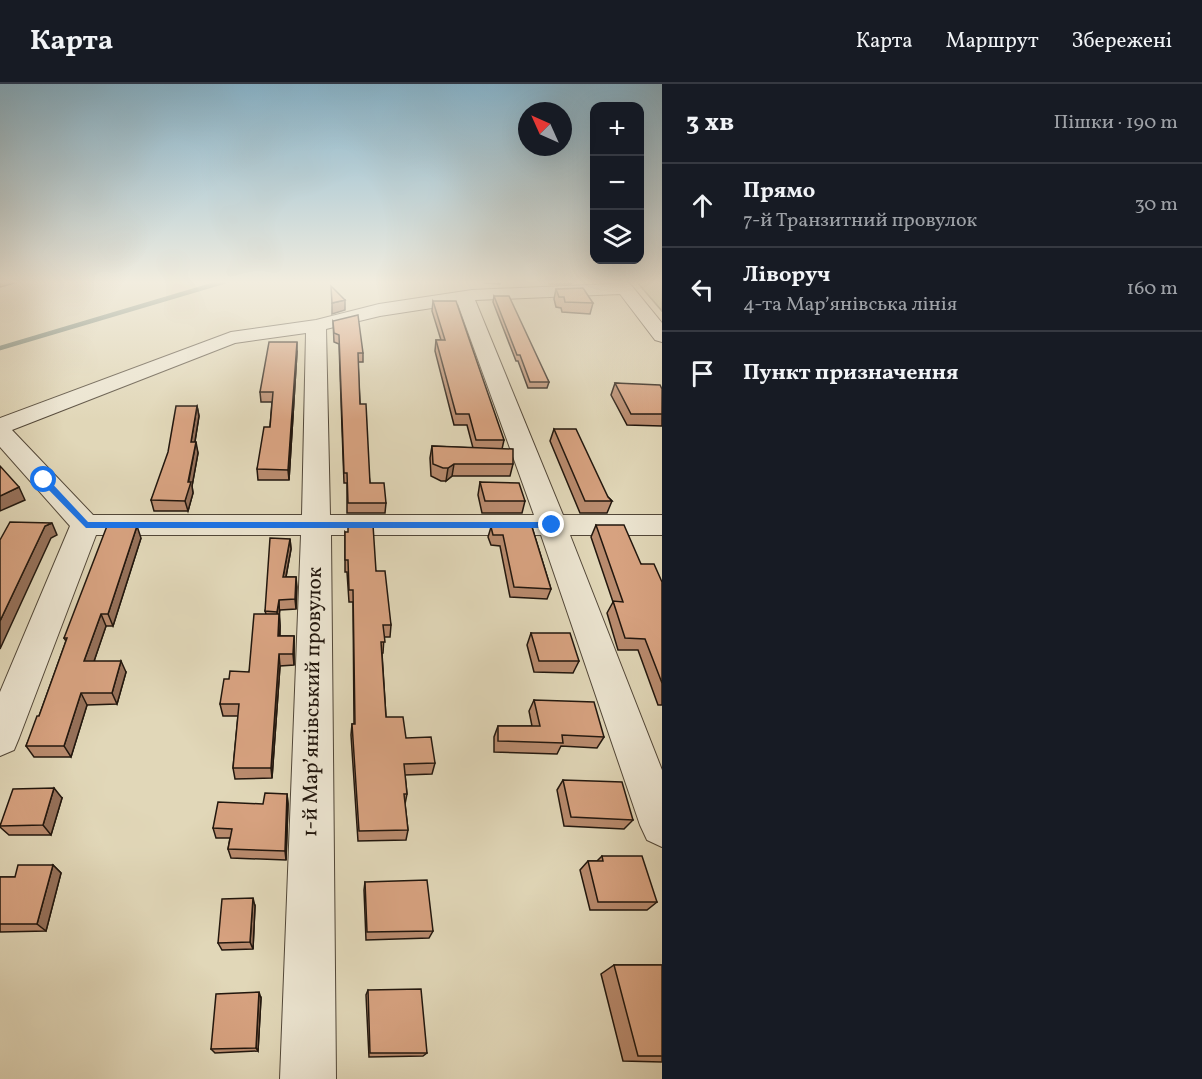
<!DOCTYPE html>
<html lang="uk">
<meta charset="utf-8">
<style>
body{margin:0;font-family:Vollkorn,serif;background:#242831;color:#f1f3f6}
.controls{position:absolute;right:18px;top:18px;display:grid;overflow:hidden;border-radius:12px;box-shadow:0 6px 24px #0002}
.controls button{width:54px;height:54px;display:grid;place-items:center;padding:0;border:0;border-bottom:2px solid #363941;background:#171b24;color:#f1f3f6;font:30px sans-serif}
.compass{position:absolute;left:518px;top:18px;width:54px;height:54px;border-radius:50%;background:#171b24;box-shadow:0 6px 24px #0002;rotate:315deg}
.stop{position:absolute;width:18px;height:18px;margin:-14px;border:4px solid #1a73e8;border-radius:50%;background:#fff}
.stop.end{background:#1a73e8;border-color:#fff;box-shadow:0 2px 6px #0008}
.list{margin:0;padding:0;list-style:none}
h2{display:flex;justify-content:space-between;align-items:center;height:78px;margin:0;padding:0 24px;font-size:26px}
h2 small{font-size:20px;font-weight:400;color:#9ea1a6}
.list li{display:grid;grid-template-columns:39px 1fr auto;gap:18px;align-items:center;box-sizing:border-box;height:84px;padding:0 24px;border-top:2px solid #363941}
.list b{display:block;font-size:22px;white-space:nowrap}
.list p{margin:0;font-size:20px;white-space:nowrap;color:#9ea1a6}
.list em{font-size:20px;font-style:normal;color:#9ea1a6}
.icon{flex:none;width:33px;height:33px;fill:none;stroke:currentColor;stroke-width:2;stroke-linecap:round;stroke-linejoin:round}
.map{position:relative;flex:none;width:662px;height:995px;overflow:hidden}
header{display:flex;align-items:center;gap:36px;box-sizing:border-box;height:84px;padding:0 30px;background:#171b24;border-bottom:2px solid #363941}
header strong{font-size:28px}
nav{display:flex;gap:33px;margin-inline-start:auto;font-size:21px}
main{display:flex}
aside{flex:1;background:#171b24}
.map>svg:first-child{display:block}
.green{fill:#babc8a;stroke:#6e6a4c;stroke-width:1.5}
.lines{fill:none;stroke-linecap:round;stroke-linejoin:round}
.stream{stroke:#67796c;stroke-width:4.5}
.minor-casing{stroke:#524738;stroke-width:2}
.minor{fill:#ece5d1;fill-rule:evenodd}
.wall{fill:#b98b6e;stroke:#22170e;stroke-width:1.5}
.shaded-wall{fill:#96715a;stroke:#22170e;stroke-width:1.5}
.building{fill:#d7a280;stroke:#22170e;stroke-width:1.5}
.route{fill:#1a73e8}
.labels{text-anchor:middle;dominant-baseline:central;stroke-width:5;stroke-linejoin:round;paint-order:stroke}
.street-label{font-size:21px;fill:#22170e;stroke:#ece5d1}
</style>
<header>
<strong>Карта</strong>
<nav><a>Карта</a><a>Маршрут</a><a>Збережені</a></nav>
</header>
<main>
<div class="map">
<svg width="662" height="995" viewBox="0 0 662 995">
<rect width="100%" height="100%" fill="#e1d7b8"/>
<filter id="stains"><feTurbulence type="fractalNoise" baseFrequency=".00333" numOctaves="4"/><feColorMatrix values="0 0 0 0 .2 0 0 0 0 .09 0 0 0 0 .02 0 0 0 .5 -.17"/></filter>
<radialGradient id="worn" r=".72"><stop offset=".6" stop-color="#630" stop-opacity="0"/><stop offset="1" stop-color="#630" stop-opacity=".3"/></radialGradient>
<path class="green" d="M 636,197 L 662,197 L 662,227 Z"/>
<g class="lines">
<path class="stream" d="M 0,264 L 226,197"/>
<defs>
<path id="minor" d="M 609,197 L 627,197 L 631,201 L 662,239 L 662,258 L 655,256 L 620,210 L 475,216 L 563,431 L 662,431 L 662,451 L 570,451 L 662,686 L 662,763 L 647,756 L 640,741 L 541,451 L 331,451 L 336,995 L 280,995 L 301,451 L 96,451 L 19,654 L 14,666 L 0,672 L 0,608 L 70,442 L 0,363 L 0,334 L 231,248 L 316,236 L 379,220 L 472,206 L 612,200 ZM 458,220 L 534,431 L 330,431 L 326,245 L 380,232 ZM 306,249 L 302,431 L 93,431 L 12,346 L 235,259 Z"/>
</defs>
<use href="#minor" class="minor-casing"/>
<use href="#minor" class="minor"/>
</g>
<path class="wall" d="M 483,197 L 501,197 L 500,200 L 484,199 Z
M 548,197 L 571,197 L 571,200 L 549,200 Z
M 556,205 L 593,219 L 590,230 L 562,228 L 561,224 L 556,223 L 554,215 Z
M 494,212 L 549,298 L 547,304 L 528,304 L 518,277 L 516,277 L 493,218 Z
M 433,217 L 504,356 L 502,365 L 513,380 L 510,392 L 452,392 L 446,397 L 441,397 L 431,392 L 430,374 L 432,362 L 473,364 L 467,341 L 454,341 L 435,267 L 436,256 L 441,256 L 432,227 Z
M 333,237 L 363,269 L 363,278 L 358,278 L 360,320 L 370,399 L 386,419 L 385,429 L 347,429 L 347,399 L 344,399 L 339,260 L 334,258 Z
M 297,268 L 289,396 L 258,396 L 257,385 L 270,343 L 272,318 L 261,318 L 260,308 Z
M 615,299 L 662,305 L 662,342 L 627,341 L 611,311 Z
M 197,322 L 199,332 L 195,358 L 198,369 L 192,402 L 193,409 L 188,427 L 154,427 L 151,416 Z
M 554,345 L 608,413 L 612,417 L 607,429 L 580,429 L 550,357 Z
M 480,398 L 525,417 L 522,429 L 482,429 L 478,411 Z
M 596,441 L 662,498 L 662,621 L 658,621 L 638,566 L 618,566 L 607,529 L 613,518 L 591,453 Z
M 491,443 L 532,443 L 551,505 L 547,515 L 510,513 L 500,462 L 491,461 L 488,453 Z
M 345,448 L 376,487 L 391,541 L 390,553 L 384,553 L 383,569 L 382,569 L 386,633 L 406,654 L 435,679 L 432,690 L 405,691 L 407,710 L 405,720 L 408,746 L 406,756 L 358,757 L 351,651 L 352,640 L 354,640 L 353,518 L 349,518 L 347,488 L 345,488 Z
M 141,454 L 113,542 L 106,542 L 94,577 L 126,588 L 117,620 L 87,621 L 71,673 L 34,673 L 26,662 L 39,632 L 66,557 L 64,554 Z
M 290,455 L 291,465 L 286,493 L 296,493 L 296,525 L 280,526 L 279,530 L 280,542 L 280,552 L 294,552 L 294,581 L 280,582 L 272,694 L 235,695 L 233,684 L 238,632 L 223,632 L 220,620 L 229,595 L 249,588 L 266,530 L 265,527 Z
M 531,549 L 579,577 L 573,589 L 534,588 L 527,561 Z
M 534,616 L 604,653 L 597,664 L 561,662 L 557,670 L 494,668 L 494,653 L 498,642 L 532,642 L 529,627 Z
M 563,696 L 633,736 L 624,745 L 564,742 L 557,706 Z
M 287,710 L 288,720 L 286,776 L 231,774 L 228,765 L 230,754 L 216,754 L 213,744 Z
M 62,714 L 51,751 L 9,751 L 0,743 L 0,740 Z
M 602,772 L 657,818 L 647,826 L 590,826 L 580,786 L 588,777 L 597,777 Z
M 53,781 L 61,789 L 46,847 L 0,848 L 0,793 L 15,793 Z
M 365,798 L 433,847 L 429,854 L 366,856 L 364,806 Z
M 255,822 L 253,865 L 222,866 L 218,859 Z
M 614,881 L 662,881 L 662,978 L 623,977 L 601,890 Z
M 368,906 L 427,969 L 423,972 L 369,973 L 366,911 Z
M 261,914 L 258,967 L 215,969 L 211,965 Z"/>
<path class="shaded-wall" d="M 0,197 L 22,197 L 0,203 Z
M 345,216 L 345,226 L 332,230 L 332,219 Z
M 297,258 L 297,268 L 289,396 L 288,386 Z
M 197,322 L 199,332 L 193,369 L 191,358 Z
M 196,358 L 198,369 L 192,402 L 193,409 L 188,427 L 185,417 Z
M 454,380 L 452,392 L 446,397 L 448,384 Z
M 19,403 L 25,416 L 0,427 L 0,412 Z
M 52,439 L 57,451 L 51,454 L 0,565 L 0,537 L 45,442 Z
M 137,442 L 141,454 L 113,542 L 108,530 Z
M 290,455 L 291,465 L 284,503 L 283,493 Z
M 296,493 L 297,503 L 296,525 L 295,515 Z
M 279,516 L 280,542 L 279,564 L 277,528 Z
M 101,530 L 106,542 L 90,589 L 84,577 Z
M 294,552 L 294,581 L 293,570 Z
M 279,570 L 280,582 L 272,694 L 271,684 Z
M 121,577 L 126,588 L 117,620 L 112,609 Z
M 81,609 L 87,621 L 71,673 L 64,662 Z
M 54,704 L 62,714 L 51,751 L 43,741 Z
M 287,710 L 288,720 L 286,776 L 285,767 Z
M 53,781 L 61,789 L 46,847 L 37,840 Z
M 253,814 L 255,822 L 253,865 L 250,858 Z
M 259,908 L 261,914 L 258,967 L 256,964 Z"/>
<path class="building" d="M 331,202 L 345,216 L 332,219 Z
M 583,204 L 593,219 L 565,218 L 564,213 L 559,213 L 556,205 Z
M 494,212 L 509,212 L 549,298 L 530,298 L 520,271 L 517,271 Z
M 433,217 L 456,217 L 504,356 L 476,356 L 469,330 L 456,330 L 436,256 L 445,256 Z
M 358,231 L 363,269 L 358,269 L 360,320 L 366,320 L 370,399 L 384,399 L 386,419 L 348,419 L 347,389 L 344,389 L 339,251 L 334,249 L 333,237 Z
M 269,258 L 297,258 L 288,386 L 257,385 L 264,343 L 270,343 L 273,308 L 260,308 Z
M 615,299 L 660,301 L 662,305 L 662,330 L 631,330 Z
M 176,322 L 197,322 L 191,358 L 196,358 L 188,398 L 191,398 L 185,417 L 151,416 L 168,368 Z
M 554,345 L 576,345 L 608,413 L 612,417 L 585,417 Z
M 432,362 L 513,365 L 513,380 L 454,380 L 448,384 L 443,384 L 433,380 Z
M 0,382 L 19,403 L 0,412 Z
M 480,398 L 519,399 L 525,417 L 485,417 Z
M 10,438 L 52,439 L 45,442 L 0,537 L 0,456 Z
M 348,441 L 373,441 L 376,487 L 385,487 L 391,541 L 383,541 L 385,558 L 381,558 L 386,633 L 403,633 L 406,654 L 431,653 L 435,679 L 404,680 L 407,710 L 404,710 L 408,746 L 359,747 L 352,640 L 355,640 L 353,506 L 349,506 L 348,476 L 345,476 L 345,448 L 348,448 Z
M 596,441 L 624,441 L 641,480 L 654,480 L 662,498 L 662,599 L 645,555 L 625,554 L 613,517 L 623,518 Z
M 107,442 L 137,442 L 108,530 L 101,530 L 84,577 L 121,577 L 112,609 L 81,609 L 64,662 L 26,662 L 37,632 L 39,632 L 67,554 L 64,554 Z
M 491,443 L 532,443 L 551,505 L 514,503 L 503,451 L 493,451 Z
M 270,454 L 290,455 L 283,493 L 296,493 L 295,515 L 279,516 L 277,528 L 265,527 Z
M 254,530 L 279,530 L 278,552 L 294,552 L 293,570 L 279,570 L 271,684 L 233,684 L 239,620 L 220,620 L 224,595 L 229,595 L 230,587 L 249,588 Z
M 531,549 L 570,549 L 579,577 L 539,577 Z
M 534,616 L 594,618 L 604,653 L 562,651 L 563,659 L 498,657 L 498,642 L 540,642 Z
M 563,696 L 622,698 L 633,736 L 571,733 Z
M 54,704 L 43,741 L 0,742 L 13,705 Z
M 265,709 L 287,710 L 285,767 L 228,765 L 232,745 L 213,744 L 218,718 L 263,720 Z
M 602,772 L 642,772 L 657,818 L 598,818 L 588,777 L 603,777 Z
M 18,781 L 53,781 L 37,840 L 0,840 L 0,793 L 15,793 Z
M 427,796 L 433,847 L 367,848 L 365,798 Z
M 253,814 L 250,858 L 218,859 L 222,815 Z
M 614,881 L 662,881 L 662,972 L 638,972 Z
M 421,905 L 427,969 L 370,969 L 368,906 Z
M 259,908 L 256,964 L 211,965 L 216,910 Z"/>
<linearGradient id="sky" x2="0" y2="1"><stop stop-color="#87b6cf"/><stop offset="0.59" stop-color="#f2eddf"/><stop offset="1" stop-color="#f2eddf" stop-opacity="0"/></linearGradient>
<rect width="662" height="336" fill="url(#sky)"/>
<path class="route" d="M 41,394 L 47,394 L 88,438 L 552,438 L 557,441 L 552,444 L 86,444 L 41,398 Z"/>
<g class="labels">
<g class="street-label">
<text transform="translate(313 618) rotate(-89)">1-й Марʼянівський провулок</text>
</g>
</g>
<rect width="100%" height="100%" filter="url(#stains)"/>
<rect width="100%" height="100%" fill="url(#worn)"/>
</svg>
<div class="controls">
<button>+</button>
<button>−</button>
<button><svg class="icon" aria-label="layers" viewBox="0 0 24 24"><path d="M12 4l9 5-9 5-9-5zM3 14l9 5 9-5"/></svg></button>
</div>
<svg class="compass" viewBox="-18 -18 36 36"><path d="M0-13l5 13h-10z" fill="#e53935"/><path d="M0 13l5-13h-10z" fill="#9ea1a6"/></svg>
<div class="stop" style="left:44px;top:396px"></div>
<div class="stop end" style="left:552px;top:441px"></div>
</div>
<aside>
<h2>3 хв<small>Пішки · 190 m</small></h2>
<ul class="list">
<li><svg class="icon" aria-label="ahead" viewBox="0 0 24 24"><path d="M12 20V5M6 11l6-6 6 6"/></svg><div><b>Прямо</b><p>7-й Транзитний провулок</p></div><em>30 m</em></li>
<li><svg class="icon" aria-label="left" viewBox="0 0 24 24"><path d="M17 20v-9H6M10 6l-5 5 5 5"/></svg><div><b>Ліворуч</b><p>4-та Марʼянівська лінія</p></div><em>160 m</em></li>
<li><svg class="icon" aria-label="arrive" viewBox="0 0 24 24"><path d="M6 21V4h12l-3 4 3 4H6"/></svg><div><b>Пункт призначення</b></div></li>
</ul>
</aside>
</main>
